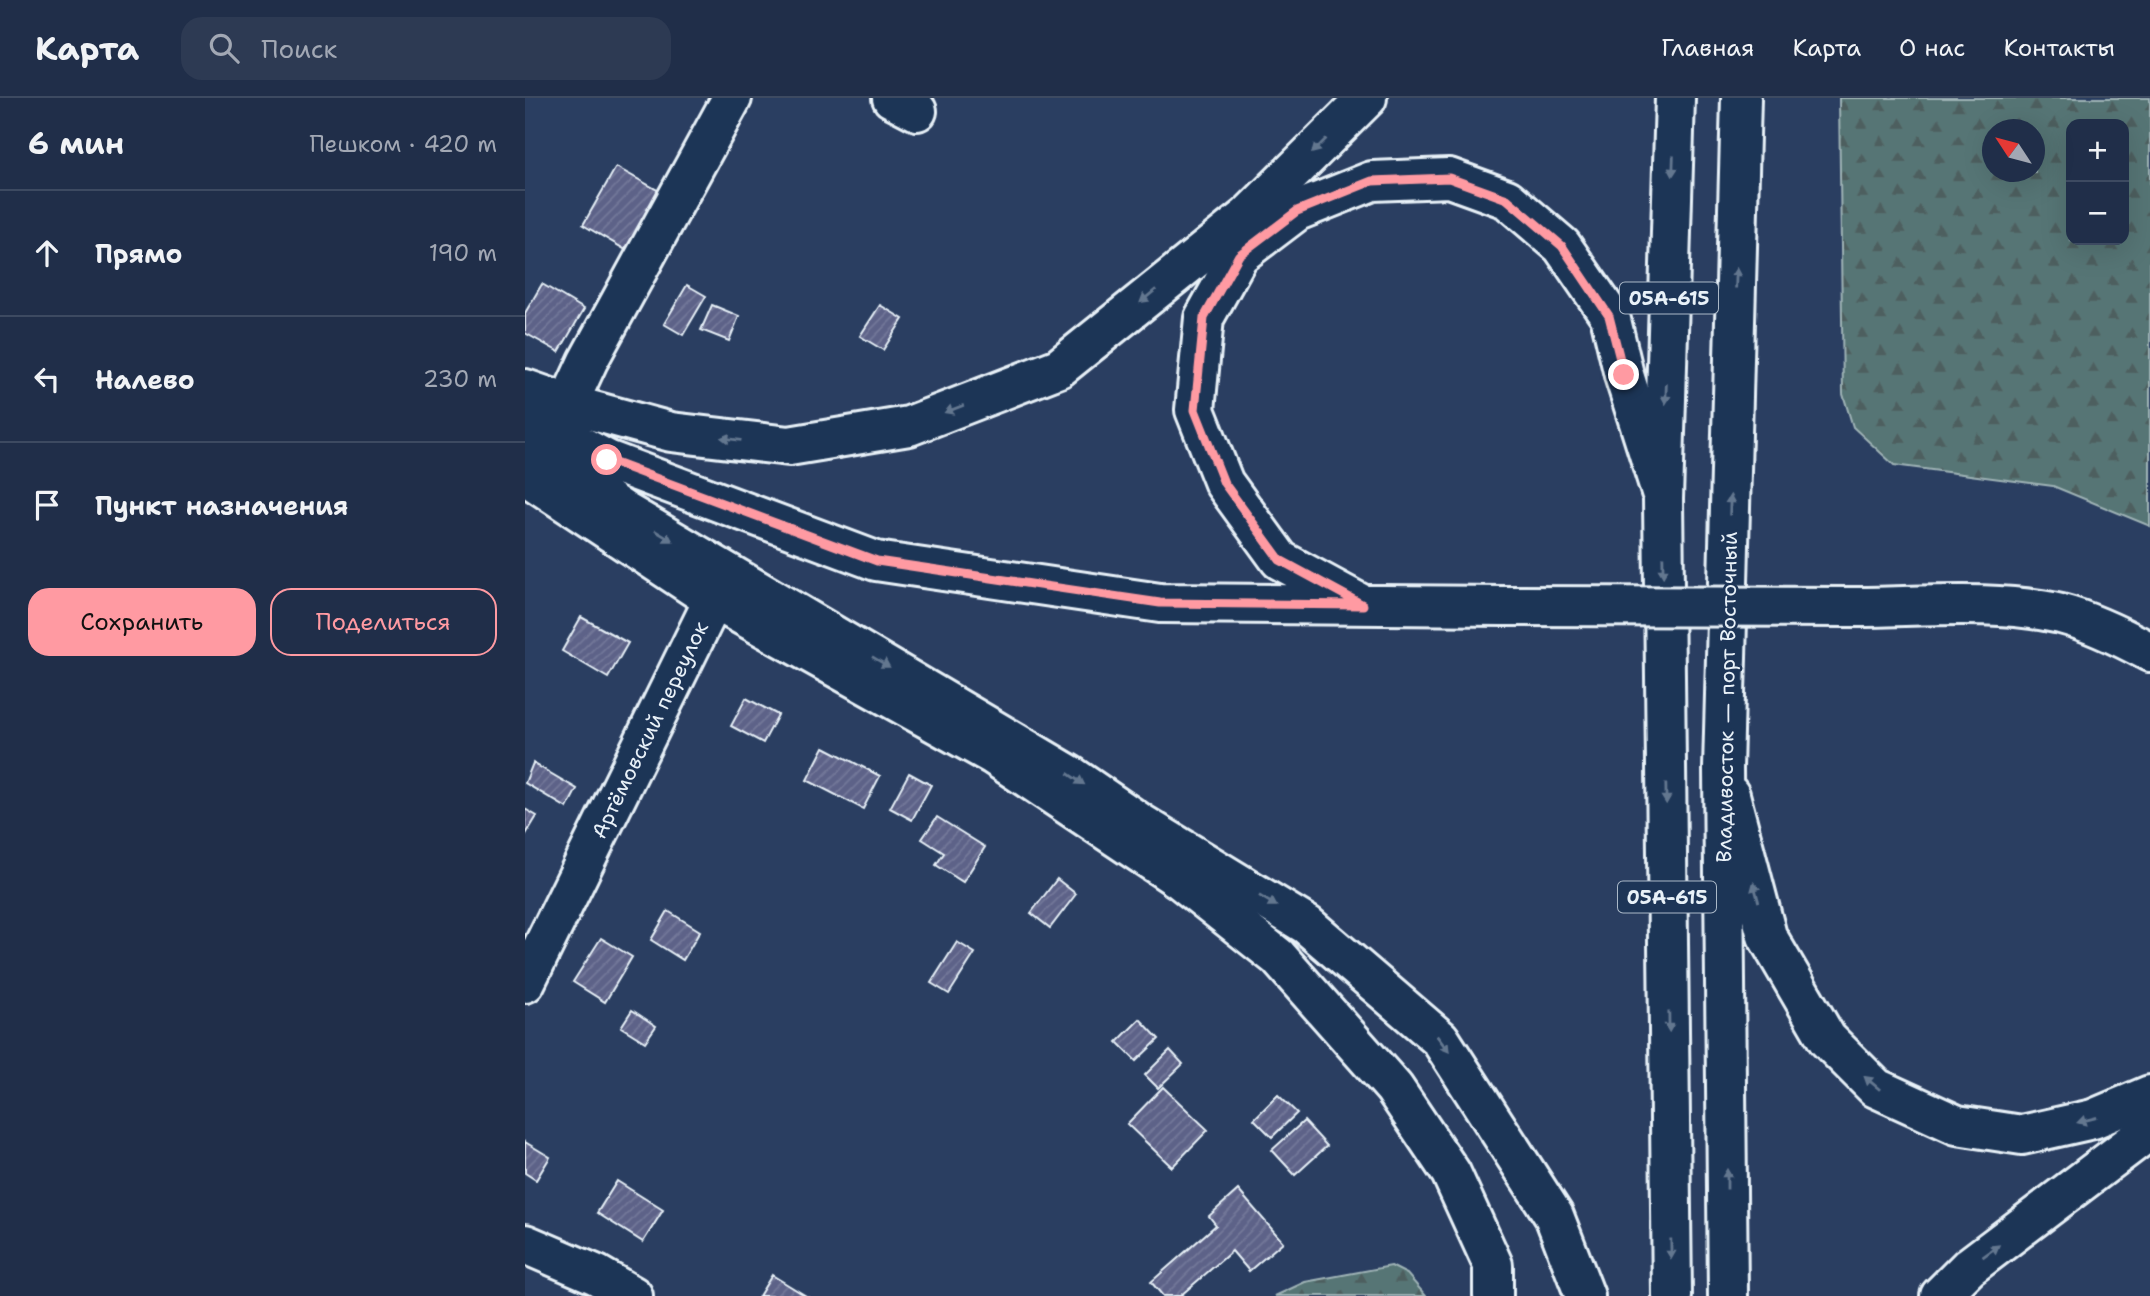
<!DOCTYPE html>
<html lang="ru">
<meta charset="utf-8">
<style>
body{margin:0;font-family:"Shantell Sans",sans-serif;background:#2d3a53;color:#f1f3f6}
.controls{position:absolute;right:21px;top:21px;display:grid;overflow:hidden;border-radius:14px;box-shadow:0 7px 28px #0002}
.controls button{width:63px;height:63px;display:grid;place-items:center;padding:0;border:0;border-bottom:2px solid #3d4a61;background:#202e49;color:#f1f3f6;font:35px sans-serif}
.compass{position:absolute;left:1457px;top:21px;width:63px;height:63px;border-radius:50%;background:#202e49;box-shadow:0 7px 28px #0002;rotate:306deg}
.stop{position:absolute;width:21px;height:21px;margin:-16px;border:5px solid #ff9aa2;border-radius:50%;background:#fff}
.stop.end{background:#ff9aa2;border-color:#fff;box-shadow:0 2px 7px #0008}
.list{margin:0;padding:0;list-style:none}
h2{display:flex;justify-content:space-between;align-items:center;height:91px;margin:0;padding:0 28px;font-size:30px}
h2 small{font-size:23px;font-weight:400;color:#a2a8b4}
.list li{display:grid;grid-template-columns:46px 1fr auto;gap:21px;align-items:center;box-sizing:border-box;height:126px;padding:0 28px;border-top:2px solid #3d4a61}
.list b{display:block;font-size:26px;white-space:nowrap}
.list em{font-size:23px;font-style:normal;color:#a2a8b4}
.actions{display:flex;gap:14px;padding:21px 28px}
.actions a{flex:1;padding:16px 0;border:2px solid #ff9aa2;border-radius:21px;text-align:center;font-size:24px;color:#ff9aa2}
.actions .main{background:#ff9aa2;color:#111}
.icon{flex:none;width:38px;height:38px;fill:none;stroke:currentColor;stroke-width:2;stroke-linecap:round;stroke-linejoin:round}
.map{position:relative;flex:none;width:1625px;height:1198px;overflow:hidden}
header{display:flex;align-items:center;gap:42px;box-sizing:border-box;height:98px;padding:0 35px;background:#202e49;border-bottom:2px solid #3d4a61}
header strong{font-size:33px}
nav{display:flex;gap:38px;margin-inline-start:auto;font-size:24px}
.search{width:490px;height:63px;background:#2d3a53;display:flex;align-items:center;gap:18px;box-sizing:border-box;padding:0 24px;border-radius:21px;color:#a2a8b4;font-size:26px}
main{display:flex}
aside{flex:1;background:#202e49}
.map>svg:first-child{display:block}
.forest{fill:url(#forest-firs);stroke:#9fb3b6;stroke-width:2;fill-rule:evenodd}
.building{fill:url(#building-hatch);stroke:#e8f1f8;stroke-width:2}
.lines{fill:none;stroke-linecap:round;stroke-linejoin:round}
.minor-casing{stroke:#e8f1f8;stroke-width:44}
.major-casing{stroke:#e8f1f8;stroke-width:44}
.highway-casing{stroke:#e8f1f8;stroke-width:44}
.minor{stroke:#1d3557;stroke-width:38}
.major{stroke:#1d3557;stroke-width:38}
.highway{stroke:#1d3557;stroke-width:38}
.major-bridge-casing{stroke:#e8f1f8;stroke-width:44;stroke-linecap:butt}
.major-bridge{stroke:#1d3557;stroke-width:38}
.oneway{fill:#64778f}
.route{stroke:#ff9aa2;stroke-width:9}
.labels{text-anchor:middle;dominant-baseline:central;stroke-width:5;stroke-linejoin:round;paint-order:stroke}
.shield{fill:#1d3557;stroke:#abb9c8;stroke-width:2}
.shield-label{font-size:19px;font-weight:bold;fill:#e8f1f8}
.street-label{font-size:21px;fill:#e8f1f8;stroke:#1d3557}
</style>
<header>
<strong>Карта</strong>
<div class="search"><svg class="icon" aria-label="search" viewBox="0 0 24 24"><circle cx="10" cy="10" r="6"/><path d="M15 15l6 6"/></svg>Поиск</div>
<nav><a>Главная</a><a>Карта</a><a>О нас</a><a>Контакты</a></nav>
</header>
<main>
<aside>
<h2>6 мин<small>Пешком · 420 m</small></h2>
<ul class="list">
<li><svg class="icon" aria-label="ahead" viewBox="0 0 24 24"><path d="M12 20V5M6 11l6-6 6 6"/></svg><div><b>Прямо</b></div><em>190 m</em></li>
<li><svg class="icon" aria-label="left" viewBox="0 0 24 24"><path d="M17 20v-9H6M10 6l-5 5 5 5"/></svg><div><b>Налево</b></div><em>230 m</em></li>
<li><svg class="icon" aria-label="arrive" viewBox="0 0 24 24"><path d="M6 21V4h12l-3 4 3 4H6"/></svg><div><b>Пункт назначения</b></div></li>
</ul>
<div class="actions"><a class="main">Сохранить</a><a>Поделиться</a></div>
</aside>
<div class="map">
<svg width="1625" height="1198" viewBox="0 0 1625 1198">
<defs>
<pattern id="forest-firs" width="22" height="20" patternUnits="userSpaceOnUse" patternTransform="scale(1.75)"><rect width="22" height="20" fill="#567574"/><path d="M5 1l3.5 6h-7zM16 11l3.5 6h-7z" fill="#4e5e5f"/></pattern>
<pattern id="building-hatch" width="6" height="6" patternUnits="userSpaceOnUse" patternTransform="scale(1.75)"><rect width="6" height="6" fill="#5d6288"/><path d="M-1 1l2-2M0 6l6-6M5 7l2-2" fill="none" stroke="#74799a"/></pattern>
</defs>
<rect width="100%" height="100%" fill="#2a3e61"/>
<filter id="ink" filterUnits="userSpaceOnUse"><feTurbulence type="fractalNoise" baseFrequency=".0143" numOctaves="2"/><feDisplacementMap in="SourceGraphic" scale="14" xChannelSelector="R" yChannelSelector="G"/><feConvolveMatrix kernelMatrix="1 2 1 2 8 2 1 2 1" color-interpolation-filters="sRGB"/></filter>
<g filter="url(#ink)">
<path class="forest" d="M 1314,0 L 1625,0 L 1625,428 L 1528,388 L 1369,367 L 1328,329 L 1318,296 ZM 1546,26 L 1599,26 L 1599,142 L 1546,142 ZM 1468,32 L 1510,32 L 1510,74 L 1468,74 Z
M 866,1168 L 882,1176 L 901,1198 L 750,1198 L 780,1184 Z"/>
<path class="building" d="M 91,69 L 134,93 L 101,152 L 58,127 Z
M 17,186 L 59,211 L 34,254 L 0,235 L 0,215 Z
M 162,187 L 181,198 L 158,237 L 139,226 Z
M 187,207 L 214,218 L 204,243 L 176,232 Z
M 355,207 L 378,221 L 358,252 L 335,238 Z
M 56,519 L 103,545 L 83,580 L 37,553 Z
M 221,600 L 253,617 L 238,645 L 206,628 Z
M 299,649 L 355,678 L 338,711 L 282,682 Z
M 8,665 L 52,691 L 42,710 L 0,685 Z
M 384,675 L 406,687 L 387,722 L 365,710 Z
M 0,711 L 12,718 L 0,738 Z
M 412,719 L 460,749 L 438,784 L 411,767 L 419,755 L 397,741 Z
M 532,781 L 551,796 L 525,830 L 506,815 Z
M 143,813 L 175,833 L 158,862 L 126,842 Z
M 76,840 L 107,859 L 80,904 L 48,884 Z
M 432,844 L 450,855 L 424,896 L 406,885 Z
M 107,912 L 131,928 L 120,944 L 96,929 Z
M 615,921 L 634,941 L 611,963 L 592,944 Z
M 645,952 L 658,966 L 633,990 L 620,977 Z
M 638,989 L 683,1032 L 647,1069 L 602,1026 Z
M 753,997 L 772,1015 L 747,1039 L 729,1021 Z
M 779,1023 L 802,1048 L 770,1077 L 747,1052 Z
M 0,1044 L 25,1059 L 11,1082 L 0,1075 Z
M 92,1083 L 138,1112 L 118,1144 L 72,1115 Z
M 713,1092 L 758,1144 L 724,1173 L 707,1153 L 655,1198 L 638,1198 L 626,1184 L 691,1127 L 684,1118 Z
M 247,1177 L 281,1198 L 234,1198 Z"/>
<g class="lines">
<defs>
<path id="minor" d="M 367,0 L 392,13
M 43,306 L 63,263 L 207,0
M 0,377 L 181,497 L 184,511 L 0,885
M 181,497 L 468,657 L 657,783 L 753,859 L 869,990 L 926,1075 L 968,1167 L 968,1198
M 0,1146 L 72,1177 L 108,1198"/>
<path id="major" d="M 0,318 L 82,362 L 351,463 L 635,505 L 978,508
M 0,346 L 98,413 L 545,677 L 615,725 L 782,827 L 915,941 L 1029,1118 L 1060,1198
M 838,507 L 755,462 L 699,385 L 670,312 L 679,220 L 714,157 L 772,113 L 847,83 L 924,80 L 982,101 L 1037,148 L 1085,218 L 1099,277 L 1136,394
M 1326,509 C 1394,509 1469,501 1536,516 C 1567,524 1597,539 1625,554
M 1205,697 L 1242,838 L 1302,941 L 1351,990 L 1432,1027 L 1497,1037 L 1568,1021 L 1625,997"/>
<path id="highway" d="M 0,291 L 43,306 L 146,334 L 264,348 L 384,328 L 534,270 L 723,118 L 842,0
M 1147,1198 L 1138,401 L 1150,0
M 1203,1198 L 1198,671 L 1216,0
M 1415,1198 L 1444,1169 L 1625,1032"/>
</defs>
<use href="#minor" class="minor-casing"/>
<use href="#major" class="major-casing"/>
<use href="#highway" class="highway-casing"/>
<use href="#minor" class="minor"/>
<use href="#major" class="major"/>
<use href="#highway" class="highway"/>
<defs>
<path id="major-bridge" d="M 978,508 L 1326,509"/>
</defs>
<use href="#major-bridge" class="major-bridge-casing"/>
<use href="#major-bridge" class="major-bridge"/>
</g>
<defs><path id="oneway-solid" d="M-6-.8H1V-3.2L6.5 0L1 3.2V.8H-6Z" transform="scale(1.75)"/></defs>
<g class="oneway">
<use href="#oneway-solid" transform="translate(794 48) rotate(135)"/>
<use href="#oneway-solid" transform="translate(1148 68) rotate(92)"/>
<use href="#oneway-solid" transform="translate(1211 180) rotate(-88)"/>
<use href="#oneway-solid" transform="translate(623 198) rotate(141)"/>
<use href="#oneway-solid" transform="translate(1141 296) rotate(92)"/>
<use href="#oneway-solid" transform="translate(429 311) rotate(159)"/>
<use href="#oneway-solid" transform="translate(206 341) rotate(-173)"/>
<use href="#oneway-solid" transform="translate(1205 407) rotate(-88)"/>
<use href="#oneway-solid" transform="translate(139 438) rotate(31)"/>
<use href="#oneway-solid" transform="translate(1138 469) rotate(89)"/>
<use href="#oneway-solid" transform="translate(356 564) rotate(31)"/>
<use href="#oneway-solid" transform="translate(551 681) rotate(34)"/>
<use href="#oneway-solid" transform="translate(1141 696) rotate(89)"/>
<use href="#oneway-solid" transform="translate(1231 794) rotate(-105)"/>
<use href="#oneway-solid" transform="translate(743 803) rotate(31)"/>
<use href="#oneway-solid" transform="translate(1144 924) rotate(89)"/>
<use href="#oneway-solid" transform="translate(918 946) rotate(53)"/>
<use href="#oneway-solid" transform="translate(1347 985) rotate(-140)"/>
<use href="#oneway-solid" transform="translate(1562 1022) rotate(165)"/>
<use href="#oneway-solid" transform="translate(1202 1081) rotate(-90)"/>
<use href="#oneway-solid" transform="translate(1146 1151) rotate(89)"/>
<use href="#oneway-solid" transform="translate(1466 1153) rotate(-36)"/>
</g>
</g>
<g class="lines" filter="url(#ink)">
<path class="route" d="M 82,362 L 352,463 L 635,505 L 838,507 L 755,462 L 699,385 L 670,312 L 679,220 L 714,157 L 772,113 L 847,83 L 924,80 L 982,101 L 1037,148 L 1084,218 L 1099,277"/>
</g>
<g class="labels">
<g class="shield">
<rect x="1095" y="184.5" width="98" height="31" rx="5"/>
<rect x="1093" y="783.5" width="98" height="31" rx="5"/>
</g>
<g class="shield-label">
<text x="1144" y="200">05А-615</text>
<text x="1142" y="799">05А-615</text>
</g>
<g class="street-label">
<text transform="translate(1202 599) rotate(-89)">Владивосток — порт Восточный</text>
<text transform="translate(125 632) rotate(-64)">Артёмовский переулок</text>
</g>
</g>
</svg>
<div class="controls">
<button>+</button>
<button>−</button>
</div>
<svg class="compass" viewBox="-18 -18 36 36"><path d="M0-13l5 13h-10z" fill="#e53935"/><path d="M0 13l5-13h-10z" fill="#a2a8b4"/></svg>
<div class="stop" style="left:82px;top:362px"></div>
<div class="stop end" style="left:1099px;top:277px"></div>
</div>
</main>
